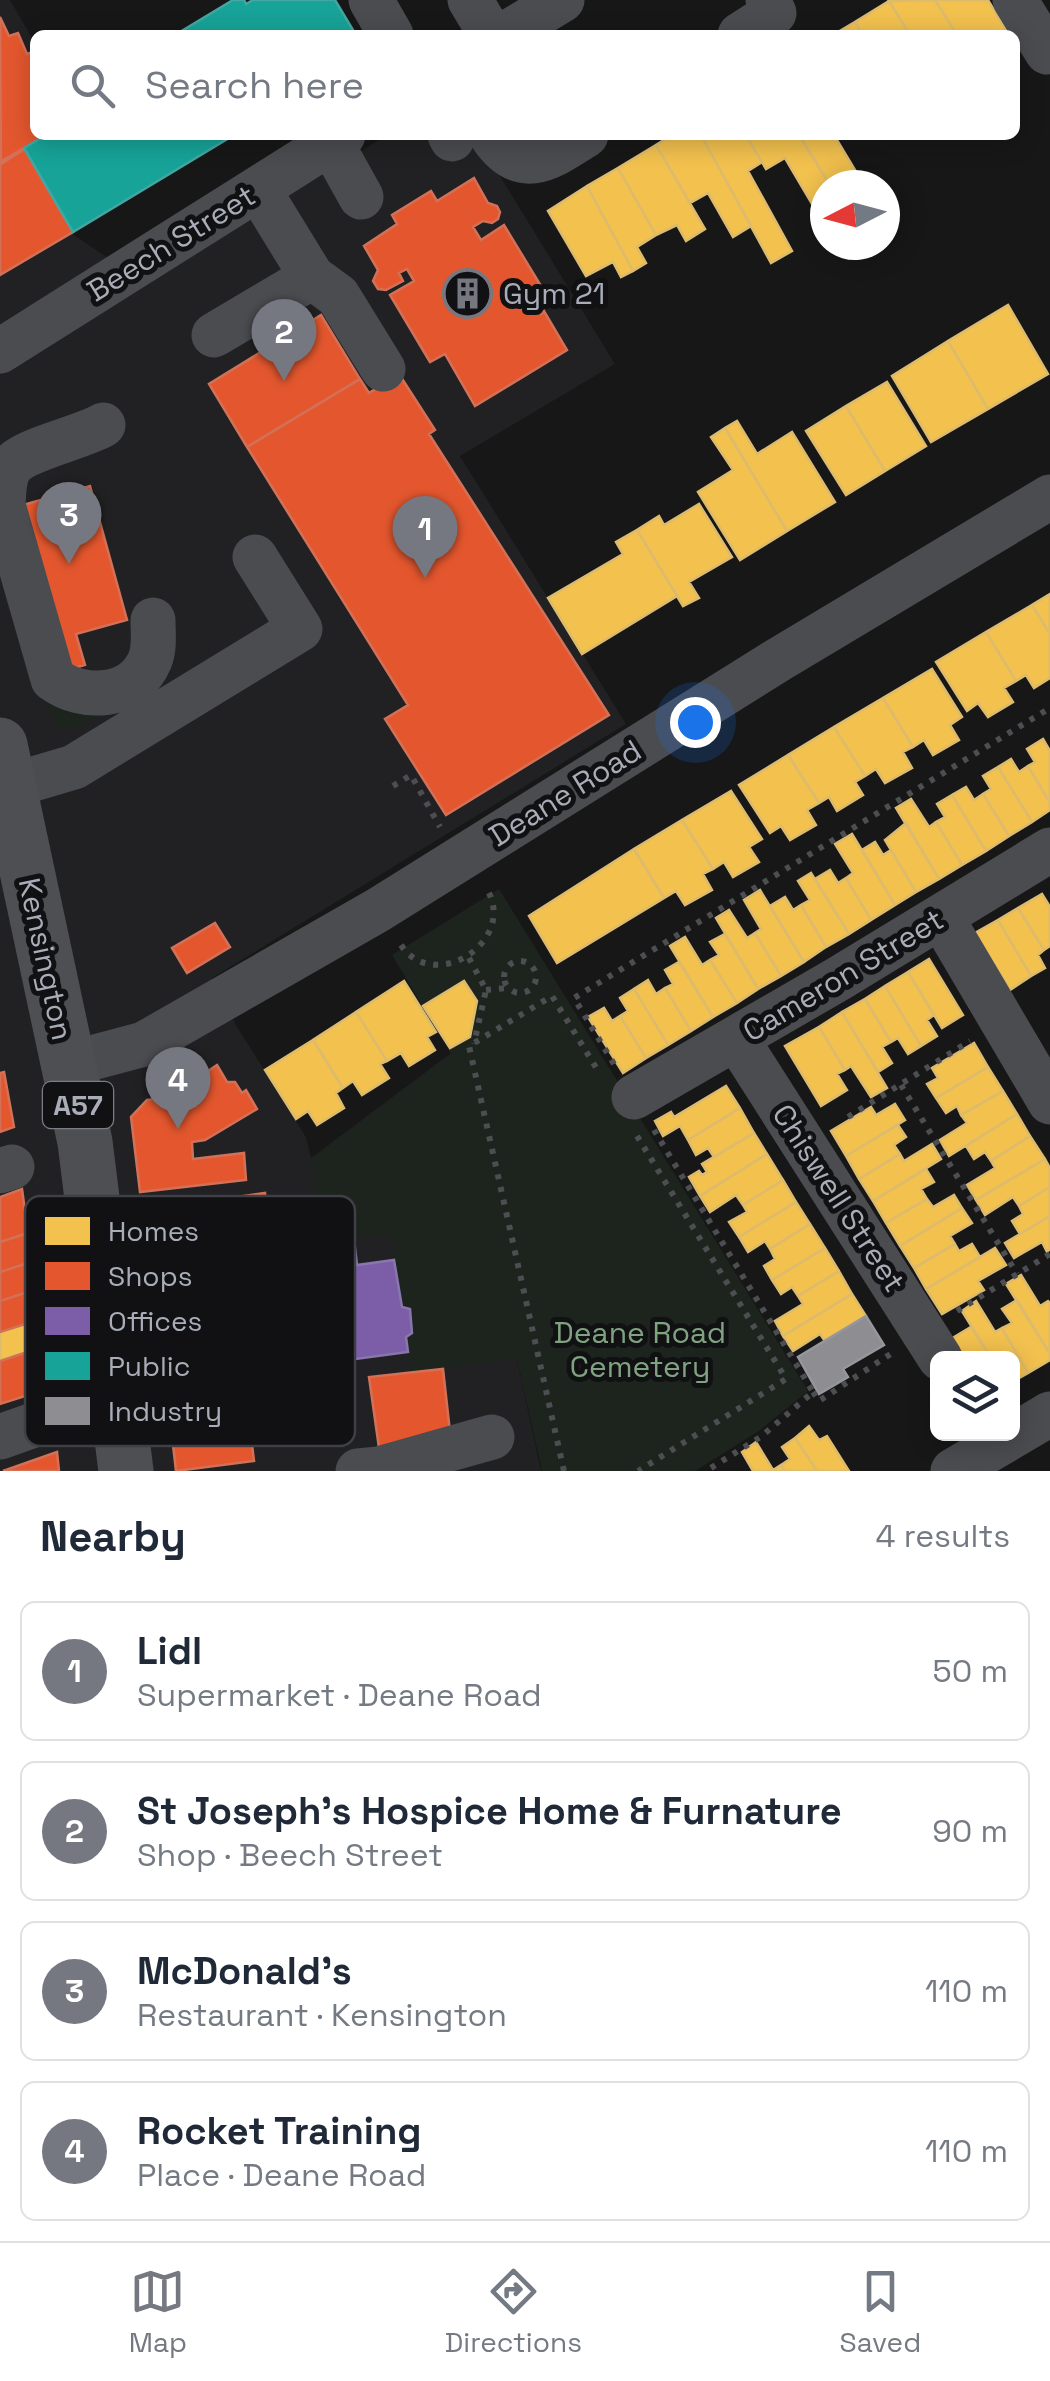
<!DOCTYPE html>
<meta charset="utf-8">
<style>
body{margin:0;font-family:"Space Grotesk",sans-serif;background:#f6f6f7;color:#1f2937}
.controls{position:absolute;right:30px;bottom:30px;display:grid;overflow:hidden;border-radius:15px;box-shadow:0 5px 25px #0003}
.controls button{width:90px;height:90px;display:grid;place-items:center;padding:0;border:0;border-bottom:2px solid #e0e1e3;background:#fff;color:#1f2937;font:50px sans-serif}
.compass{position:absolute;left:810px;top:170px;width:90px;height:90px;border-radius:50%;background:#fff;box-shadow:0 5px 25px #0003;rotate:264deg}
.you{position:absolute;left:695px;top:722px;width:35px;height:35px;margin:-25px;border:8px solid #fff;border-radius:50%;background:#1a73e8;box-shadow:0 0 0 15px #1a73e833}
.badge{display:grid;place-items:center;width:65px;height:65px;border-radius:50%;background:#757880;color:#fff;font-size:32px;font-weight:700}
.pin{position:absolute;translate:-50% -82px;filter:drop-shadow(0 2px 5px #0008)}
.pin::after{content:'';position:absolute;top:52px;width:35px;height:30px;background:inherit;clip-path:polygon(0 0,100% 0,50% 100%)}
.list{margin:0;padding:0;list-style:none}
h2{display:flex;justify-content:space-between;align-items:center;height:130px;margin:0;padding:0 40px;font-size:42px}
h2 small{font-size:32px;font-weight:400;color:#747a83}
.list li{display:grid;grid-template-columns:65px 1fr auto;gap:30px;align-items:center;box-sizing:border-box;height:140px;margin:0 20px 20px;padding:0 20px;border:2px solid #e0e1e3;border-radius:15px}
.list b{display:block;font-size:38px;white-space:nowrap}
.list p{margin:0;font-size:32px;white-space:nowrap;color:#747a83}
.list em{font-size:32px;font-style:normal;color:#747a83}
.icon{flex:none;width:55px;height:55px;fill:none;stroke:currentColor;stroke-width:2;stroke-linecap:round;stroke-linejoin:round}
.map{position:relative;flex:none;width:1050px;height:1471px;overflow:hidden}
.search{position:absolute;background:#fff;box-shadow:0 5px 25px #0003;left:30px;right:30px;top:30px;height:110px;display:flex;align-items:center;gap:25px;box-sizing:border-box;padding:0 35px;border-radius:15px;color:#747a83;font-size:38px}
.sheet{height:770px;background:#fff}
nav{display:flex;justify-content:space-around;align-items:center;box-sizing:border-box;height:140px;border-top:2px solid #e0e1e3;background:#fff;font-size:28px;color:#747a83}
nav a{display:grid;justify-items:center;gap:5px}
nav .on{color:#757880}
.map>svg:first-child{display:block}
.built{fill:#212123}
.green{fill:#1d241e}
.homes{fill:#f2c14e;stroke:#dcbb6e;stroke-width:2.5}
.shops{fill:#e4572e;stroke:#d27157;stroke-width:2.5}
.offices{fill:#7b5ea7;stroke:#8876ac;stroke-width:2.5}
.public{fill:#17a398;stroke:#42a6a2;stroke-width:2.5}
.industry{fill:#8d8d92;stroke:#95979d;stroke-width:2.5}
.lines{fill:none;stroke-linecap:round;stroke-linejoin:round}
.path{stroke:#4d4e52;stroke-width:6;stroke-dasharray:5 8;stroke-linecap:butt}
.minor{stroke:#4b4c50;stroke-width:45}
.major{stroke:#4d4f52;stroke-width:55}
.labels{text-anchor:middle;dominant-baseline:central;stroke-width:10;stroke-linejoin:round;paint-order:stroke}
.shield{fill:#111113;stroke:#7b7e86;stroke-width:2.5}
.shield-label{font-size:28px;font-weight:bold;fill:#a8adb8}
.street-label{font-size:30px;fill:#a8adb8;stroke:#111113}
.poi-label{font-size:30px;fill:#a8adb8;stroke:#111113;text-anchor:start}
.park-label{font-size:30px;fill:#7fa381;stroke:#111113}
.key{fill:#111113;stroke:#3e4045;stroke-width:2.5}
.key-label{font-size:28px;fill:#a8adb8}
</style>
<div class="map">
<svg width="1050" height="1471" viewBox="0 0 1050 1471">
<rect width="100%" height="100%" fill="#171717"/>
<path class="built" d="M 0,0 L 10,0 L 35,43 L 35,135 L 24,149 L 74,235 L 146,284 L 387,135 L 475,135 L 615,364 L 460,456 L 626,724 L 212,978 L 236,1025 L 306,1137 L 311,1158 L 451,1053 L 541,1471 L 0,1471 Z"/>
<path class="green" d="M 42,681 L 128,697 L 77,727 L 61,730 L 54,725 Z
M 499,889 L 808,1391 L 759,1431 L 695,1471 L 542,1471 L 517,1359 L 411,1372 L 406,1337 L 412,1333 L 410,1310 L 402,1307 L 391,1235 L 325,1241 L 311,1159 L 451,1054 L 392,955 Z"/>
<path class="homes" d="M 935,0 L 988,0 L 1006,30 L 998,35 L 957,35 Z
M 935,0 L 957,35 L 910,35 L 889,1 Z
M 889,1 L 910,35 L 863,35 L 855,22 Z
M 855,22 L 863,35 L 833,35 Z
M 672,135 L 701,135 L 751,226 L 733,237 L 708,193 L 690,203 L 656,145 Z
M 701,135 L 746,135 L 762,162 L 748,171 L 792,251 L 771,263 Z
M 746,135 L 799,135 L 830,185 L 825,185 L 825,226 L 785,158 L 766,169 Z
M 799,135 L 834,135 L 864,185 L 830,185 Z
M 656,145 L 705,229 L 686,241 L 677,225 L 656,235 L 618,168 Z
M 618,168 L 656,235 L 637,247 L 646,263 L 633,271 L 587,186 Z
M 587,186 L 633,271 L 621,277 L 613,262 L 586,276 L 548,211 Z
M 1008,305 L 1048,374 L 988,409 L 948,341 Z
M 948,341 L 988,409 L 931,442 L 892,376 Z
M 887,382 L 926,446 L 885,471 L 846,406 Z
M 846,406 L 885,471 L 846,495 L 806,431 Z
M 737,421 L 757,454 L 792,432 L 835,502 L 787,531 L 725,428 Z
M 725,428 L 787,531 L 740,560 L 698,492 L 733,470 L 711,437 Z
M 699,504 L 732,557 L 689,582 L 699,598 L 683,606 L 637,530 L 659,516 L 664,525 Z
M 637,530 L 677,596 L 582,654 L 548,598 L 623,554 L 616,542 Z
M 1050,594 L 1050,634 L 1032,605 Z
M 1032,605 L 1050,634 L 1050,678 L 1034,688 L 1026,675 L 1016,681 L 986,632 Z
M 986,632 L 1016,681 L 1004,688 L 1013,702 L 988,717 L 978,703 L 967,711 L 936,662 Z
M 932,669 L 962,717 L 950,725 L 959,740 L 933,755 L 924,740 L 913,747 L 883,698 Z
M 883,698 L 913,747 L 903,752 L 912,768 L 885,783 L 876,769 L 865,776 L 834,727 Z
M 834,727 L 865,776 L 855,782 L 863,795 L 837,811 L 829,797 L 819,803 L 788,755 Z
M 1043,739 L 1050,751 L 1050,803 L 1028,766 L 1035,762 L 1027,749 Z
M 788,755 L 819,803 L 807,810 L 816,825 L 790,840 L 781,826 L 770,833 L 739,785 Z
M 1011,759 L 1019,772 L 1028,766 L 1050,803 L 1050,810 L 1032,822 L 998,767 Z
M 998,767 L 1032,822 L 1009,836 L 983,794 L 991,789 L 983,776 Z
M 966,787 L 974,800 L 983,794 L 1009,836 L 986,851 L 952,795 Z
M 731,791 L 762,839 L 749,847 L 759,862 L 733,877 L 724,862 L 713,869 L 682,820 Z
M 952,795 L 986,851 L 962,865 L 936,822 L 945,817 L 937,804 Z
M 911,799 L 929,827 L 936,822 L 962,865 L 939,879 L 896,808 Z
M 682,820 L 713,869 L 703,874 L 712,890 L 685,905 L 676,891 L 664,898 L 634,849 Z
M 906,823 L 939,879 L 916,892 L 885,840 Z
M 852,834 L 895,905 L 871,920 L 846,878 L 853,873 L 835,844 Z
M 875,842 L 883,855 L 891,850 L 916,892 L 895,905 L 862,850 Z
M 634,849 L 664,898 L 557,963 L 529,916 Z
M 830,870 L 838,883 L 846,878 L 871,920 L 849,934 L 815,879 Z
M 811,873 L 849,934 L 826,947 L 801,905 L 810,900 L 798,881 Z
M 760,890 L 804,962 L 781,976 L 755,933 L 761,929 L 744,900 Z
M 1042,894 L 1050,907 L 1050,946 L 1044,950 L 1018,908 Z
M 785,897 L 793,910 L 801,905 L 826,947 L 804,962 L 770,906 Z
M 1018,908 L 1044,950 L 1038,955 L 1045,968 L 1031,976 L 998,920 Z
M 729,910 L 747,938 L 755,933 L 781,976 L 758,989 L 716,918 Z
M 998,920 L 1031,976 L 1010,990 L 975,933 Z
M 725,934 L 758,989 L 737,1003 L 710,960 L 719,955 L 710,942 Z
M 685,937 L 702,965 L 710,960 L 737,1003 L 713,1017 L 670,946 Z
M 929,959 L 963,1015 L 942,1028 L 908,972 Z
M 679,962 L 713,1017 L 691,1031 L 665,988 L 673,984 L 665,970 Z
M 908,972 L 934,1015 L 927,1020 L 937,1036 L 921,1046 L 885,986 Z
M 648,980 L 656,994 L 665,988 L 691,1031 L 668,1045 L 634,989 Z
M 404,981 L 436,1032 L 427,1037 L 435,1050 L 409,1066 L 401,1053 L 387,1061 L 356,1012 Z
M 464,981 L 477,1001 L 470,1037 L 450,1048 L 423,1006 Z
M 885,986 L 921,1046 L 908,1054 L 898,1038 L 891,1042 L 865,999 Z
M 634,989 L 668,1045 L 646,1058 L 620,1016 L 628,1011 L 620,998 Z
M 865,999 L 891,1042 L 882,1047 L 892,1063 L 878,1072 L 842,1012 Z
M 604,1008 L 612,1021 L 620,1016 L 646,1058 L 623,1073 L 588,1017 Z
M 356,1012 L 387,1061 L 380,1064 L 389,1078 L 362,1095 L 353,1081 L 343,1088 L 313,1040 Z
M 842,1012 L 887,1088 L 871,1097 L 851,1066 L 845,1070 L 819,1027 Z
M 819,1027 L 845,1070 L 837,1074 L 847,1090 L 821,1106 L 785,1046 Z
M 313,1040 L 343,1088 L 336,1093 L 344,1108 L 317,1125 L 308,1111 L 296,1119 L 265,1070 Z
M 974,1043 L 988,1067 L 936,1098 L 927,1084 L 938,1078 L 932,1068 Z
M 988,1067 L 1003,1091 L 961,1115 L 957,1106 L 946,1113 L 936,1098 Z
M 726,1086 L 740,1108 L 688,1140 L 680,1126 L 663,1136 L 655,1121 L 671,1112 L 674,1117 Z
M 1003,1091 L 1017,1114 L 949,1156 L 940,1140 L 967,1123 L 961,1115 Z
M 895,1104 L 905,1120 L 846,1156 L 831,1131 L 871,1107 L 876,1115 Z
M 740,1108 L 754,1133 L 714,1157 L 708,1148 L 696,1155 L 688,1140 Z
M 1017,1114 L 1030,1136 L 991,1161 L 985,1152 L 974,1159 L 966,1146 Z
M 898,1125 L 906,1137 L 894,1145 L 900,1154 L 859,1179 L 846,1156 Z
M 754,1133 L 767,1154 L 700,1196 L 689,1177 L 699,1171 L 702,1175 L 707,1172 L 702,1164 Z
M 1030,1136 L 1045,1159 L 976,1200 L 967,1185 L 995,1168 L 991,1161 Z
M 932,1144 L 941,1159 L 873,1201 L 859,1179 L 900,1154 L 904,1161 Z
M 767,1154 L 783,1180 L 743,1205 L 736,1195 L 710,1212 L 700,1196 Z
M 1045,1159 L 1050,1168 L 1050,1187 L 1019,1206 L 1013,1197 L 985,1215 L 976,1200 Z
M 926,1169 L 934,1182 L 921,1189 L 927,1199 L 886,1223 L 873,1201 Z
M 783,1180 L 796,1202 L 739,1237 L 729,1222 L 747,1212 L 743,1205 Z
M 1050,1187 L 1050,1216 L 1020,1234 L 1012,1221 L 1023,1214 L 1019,1206 Z
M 954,1195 L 962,1208 L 900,1246 L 886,1223 L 927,1199 L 933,1207 Z
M 796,1202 L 810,1224 L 770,1249 L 765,1241 L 748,1252 L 739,1237 Z
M 962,1208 L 972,1223 L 950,1236 L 955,1244 L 914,1268 L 900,1246 Z
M 1050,1216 L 1050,1249 L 1047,1252 L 1042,1242 L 1014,1258 L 1005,1243 Z
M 810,1224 L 825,1248 L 772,1280 L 764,1266 L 775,1259 L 770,1249 Z
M 955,1244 L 959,1251 L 972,1244 L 980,1257 L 926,1289 L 914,1268 Z
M 825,1248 L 839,1271 L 798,1296 L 792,1287 L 781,1294 L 772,1280 Z
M 995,1248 L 1006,1265 L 978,1281 L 984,1290 L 942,1314 L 926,1289 Z
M 839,1271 L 852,1294 L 783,1336 L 775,1321 L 803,1304 L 798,1296 Z
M 1021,1275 L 1040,1306 L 1048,1301 L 1050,1303 L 1050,1354 L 1006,1284 Z
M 852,1294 L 866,1316 L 825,1341 L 820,1334 L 793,1351 L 783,1336 Z
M 1017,1300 L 1050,1354 L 1050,1360 L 1028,1373 L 1002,1328 L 1012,1323 L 1002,1309 Z
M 976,1301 L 995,1332 L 1002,1328 L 1028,1373 L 1012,1382 L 1012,1358 L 991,1358 L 962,1311 Z
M 38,1320 L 42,1347 L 0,1361 L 0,1332 Z
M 971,1327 L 991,1358 L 963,1358 L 951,1339 Z
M 809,1426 L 819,1440 L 827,1436 L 849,1471 L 817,1471 L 795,1438 Z
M 795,1438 L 817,1471 L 785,1471 L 781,1465 L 790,1459 L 782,1447 Z
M 756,1442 L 773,1470 L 781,1465 L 785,1471 L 753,1471 L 742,1452 Z"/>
<path class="shops" d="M 0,17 L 9,36 L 18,33 L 27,54 L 35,51 L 35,135 L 46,135 L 1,164 Z
M 24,148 L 73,232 L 0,275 L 0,162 Z
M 474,178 L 488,203 L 497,206 L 500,212 L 498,219 L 492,223 L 483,221 L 473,227 L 481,240 L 504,225 L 544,291 L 533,299 L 541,314 L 544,311 L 567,350 L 475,406 L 445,354 L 430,362 L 390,295 L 414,281 L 407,269 L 399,273 L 403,281 L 386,290 L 378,289 L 373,281 L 378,270 L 364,246 L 397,224 L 392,215 L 431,191 L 437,201 Z
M 321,315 L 360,379 L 247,447 L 209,384 Z
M 399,374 L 435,430 L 429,434 L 609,715 L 446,815 L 385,719 L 408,705 L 247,447 L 360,379 L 369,393 Z
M 90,486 L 127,620 L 76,634 L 85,665 L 57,673 L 12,508 Z
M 215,923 L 230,947 L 187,973 L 172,948 Z
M 217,1065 L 227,1082 L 235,1082 L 242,1093 L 246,1090 L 257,1109 L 205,1140 L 192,1142 L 193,1159 L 244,1153 L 246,1180 L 140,1192 L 131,1117 L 147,1100 L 182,1096 L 178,1089 L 181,1081 L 186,1077 L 196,1079 Z
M 4,1072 L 14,1127 L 0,1132 L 0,1073 Z
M 22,1189 L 28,1233 L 0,1242 L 0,1197 Z
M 265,1193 L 267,1220 L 274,1220 L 277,1244 L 149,1260 L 143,1210 Z
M 28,1233 L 31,1262 L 0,1272 L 0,1242 Z
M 31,1262 L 34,1290 L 0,1301 L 0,1272 Z
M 34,1290 L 38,1320 L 0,1332 L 0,1301 Z
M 42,1347 L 47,1389 L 0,1404 L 0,1361 Z
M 443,1369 L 450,1432 L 380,1455 L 369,1377 Z
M 266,1389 L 269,1418 L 249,1420 L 254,1461 L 176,1471 L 168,1401 Z
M 57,1452 L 59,1471 L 3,1471 Z"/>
<path class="offices" d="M 355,1248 L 357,1265 L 394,1260 L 402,1307 L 410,1309 L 412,1333 L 406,1337 L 408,1352 L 318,1364 L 320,1382 L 213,1396 L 202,1308 L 328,1292 L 325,1252 Z"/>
<path class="public" d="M 233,0 L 244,0 L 246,4 L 253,0 L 335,0 L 356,35 L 175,35 Z
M 46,135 L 234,135 L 73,232 L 24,148 Z"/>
<path class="industry" d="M 866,1316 L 884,1345 L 843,1369 L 848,1377 L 819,1394 L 798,1357 Z"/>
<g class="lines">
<path class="path" d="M 393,786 L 411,775 L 440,827
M 401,945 C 433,994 516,943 488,891
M 469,958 L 486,990 L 474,1044
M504 977a16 16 0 1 1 32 0a16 16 0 1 1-32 0Z
M 486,990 L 507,988
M 614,1064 L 574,998 L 1050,708
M 901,1085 L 1017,1274
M 848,1117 L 970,1041
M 654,1130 L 813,1392 L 762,1436 L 706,1471
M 637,1136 L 786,1379 L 638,1471
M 957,1311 L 1050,1254
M 813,1392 L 819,1401 L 892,1353
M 564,1471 L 469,1046 L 552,996 L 600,1074"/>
<path class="minor" d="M 371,0 L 391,35
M 470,0 L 491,35
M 1015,0 L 1047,52
M 504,35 L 562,0
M 740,35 L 774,13 L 768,0
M 450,135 L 452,139
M 491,135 C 521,180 550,158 586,135
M 331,143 L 361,197
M 312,277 L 338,296 L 383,369
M 214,335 L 312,277 L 258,189
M 0,351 L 343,135
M 103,425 C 80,438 26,449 12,465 C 3,476 4,492 3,505 L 53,679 C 83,701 134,699 150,660 C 155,648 153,633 153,620
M 10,786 L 74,767 L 300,629 L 255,557
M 941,917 L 1050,1102
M 736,1038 L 940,1358
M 69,1064 L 144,1044 L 378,910 L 778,660 L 1050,497
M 634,1097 L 838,979 L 1050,850
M 0,1171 L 12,1167
M 0,1437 L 59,1416 L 116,1406
M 358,1471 L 379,1469 L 492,1437
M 953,1471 L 1050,1414"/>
<path class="major" d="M 0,745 L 85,1142 L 126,1471"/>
</g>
<defs>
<symbol id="building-ring" viewBox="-11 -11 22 22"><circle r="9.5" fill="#111113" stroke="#757880" stroke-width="1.5"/><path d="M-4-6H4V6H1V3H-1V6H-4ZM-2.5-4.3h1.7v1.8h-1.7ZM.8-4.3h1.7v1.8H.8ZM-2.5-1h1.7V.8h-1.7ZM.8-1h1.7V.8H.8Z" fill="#757880"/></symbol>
</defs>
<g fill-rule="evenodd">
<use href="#building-ring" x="440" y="266" width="55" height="55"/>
</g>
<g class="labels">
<rect class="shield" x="43" y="1082" width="70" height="46" rx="8"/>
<g class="shield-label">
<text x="78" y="1105">A57</text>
</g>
<g class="street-label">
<text transform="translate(171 243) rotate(-32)">Beech Street</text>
<text transform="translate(565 793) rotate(-32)">Deane Road</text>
<text transform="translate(46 959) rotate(78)">Kensington</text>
<text transform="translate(843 975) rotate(-31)">Cameron Street</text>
<text transform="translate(839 1198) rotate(57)">Chiswell Street</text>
</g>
<g class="poi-label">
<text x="503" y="293">Gym 21</text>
</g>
<g class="park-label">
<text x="640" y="1332">Deane Road<tspan x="640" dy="34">Cemetery</tspan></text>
</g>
</g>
<rect x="25" y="1196" width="330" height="250" rx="15" class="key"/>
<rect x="45" y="1217" width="45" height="28" fill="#f2c14e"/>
<rect x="45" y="1262" width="45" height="28" fill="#e4572e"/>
<rect x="45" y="1307" width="45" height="28" fill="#7b5ea7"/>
<rect x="45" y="1352" width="45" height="28" fill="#17a398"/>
<rect x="45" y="1397" width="45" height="28" fill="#8d8d92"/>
<g class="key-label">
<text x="108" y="1241">Homes</text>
<text x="108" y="1286">Shops</text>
<text x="108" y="1331">Offices</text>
<text x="108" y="1376">Public</text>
<text x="108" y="1421">Industry</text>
</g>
</svg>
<div class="controls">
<button><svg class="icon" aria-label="layers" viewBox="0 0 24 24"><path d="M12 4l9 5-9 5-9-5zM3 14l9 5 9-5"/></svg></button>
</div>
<svg class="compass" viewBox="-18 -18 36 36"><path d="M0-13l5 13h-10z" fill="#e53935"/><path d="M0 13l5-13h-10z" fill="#747a83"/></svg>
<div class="you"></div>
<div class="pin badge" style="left:425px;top:578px">1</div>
<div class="pin badge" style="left:284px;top:381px">2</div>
<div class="pin badge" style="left:69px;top:564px">3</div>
<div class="pin badge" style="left:178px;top:1129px">4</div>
<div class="search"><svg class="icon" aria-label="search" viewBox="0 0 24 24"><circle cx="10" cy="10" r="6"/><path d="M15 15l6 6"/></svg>Search here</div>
</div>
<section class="sheet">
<h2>Nearby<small>4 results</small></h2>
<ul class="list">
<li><span class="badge">1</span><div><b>Lidl</b><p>Supermarket · Deane Road</p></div><em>50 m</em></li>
<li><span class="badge">2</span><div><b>St Joseph's Hospice Home &amp; Furnature</b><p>Shop · Beech Street</p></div><em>90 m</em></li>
<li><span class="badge">3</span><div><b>McDonald's</b><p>Restaurant · Kensington</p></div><em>110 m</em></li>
<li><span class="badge">4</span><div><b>Rocket Training</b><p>Place · Deane Road</p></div><em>110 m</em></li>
</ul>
</section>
<nav>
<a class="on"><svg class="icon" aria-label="map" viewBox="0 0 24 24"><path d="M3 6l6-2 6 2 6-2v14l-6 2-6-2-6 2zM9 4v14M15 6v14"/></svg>Map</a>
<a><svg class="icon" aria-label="directions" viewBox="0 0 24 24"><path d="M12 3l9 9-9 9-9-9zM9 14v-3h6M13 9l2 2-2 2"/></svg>Directions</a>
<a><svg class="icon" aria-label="saved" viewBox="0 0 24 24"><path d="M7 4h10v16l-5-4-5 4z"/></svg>Saved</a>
</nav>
